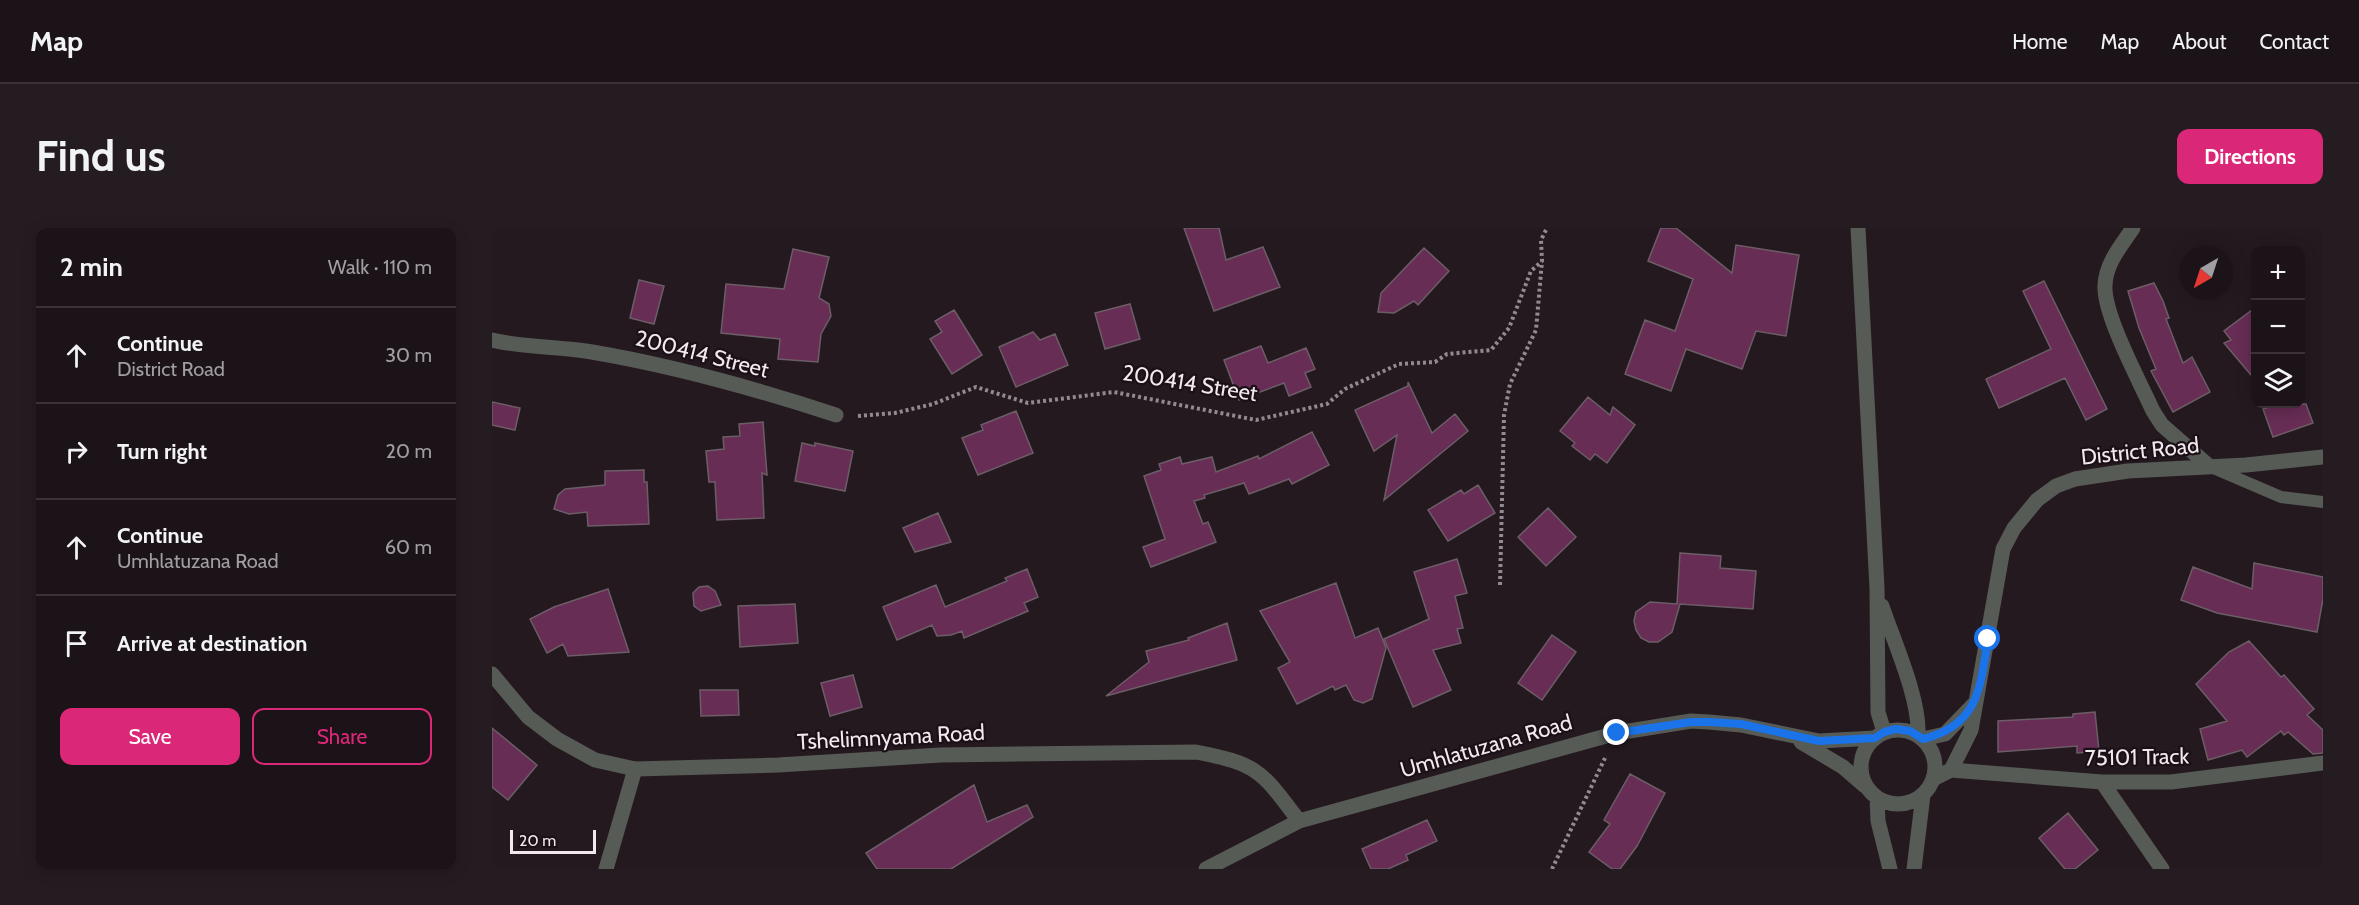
<!DOCTYPE html>
<meta charset="utf-8">
<style>
body{margin:0;font-family:Cabin,sans-serif;background:#251c21;color:#f1f3f6}
.controls{position:absolute;right:18px;top:18px;display:grid;overflow:hidden;border-radius:12px;box-shadow:0 3px 15px #0003}
.controls button{width:54px;height:54px;display:grid;place-items:center;padding:0;border:0;border-bottom:2px solid #3a3237;background:#1c1318;color:#f1f3f6;font:30px sans-serif}
.compass{position:absolute;left:1687px;top:18px;width:54px;height:54px;border-radius:50%;background:#1c1318;box-shadow:0 3px 15px #0003;rotate:219deg}
.scale{position:absolute;left:18px;bottom:15px;width:86px;box-sizing:border-box;padding-left:6px;border:3px solid #f1e9ee;border-top:0;font-size:16px;line-height:21px;white-space:nowrap;color:#f1e9ee;-webkit-text-stroke:4px #1b1017;paint-order:stroke}
.stop{position:absolute;width:18px;height:18px;margin:-14px;border:4px solid #1a73e8;border-radius:50%;background:#fff}
.stop.end{background:#1a73e8;border-color:#fff;box-shadow:0 2px 6px #0008}
.list{margin:0;padding:0;list-style:none}
h2{display:flex;justify-content:space-between;align-items:center;height:78px;margin:0;padding:0 24px;font-size:26px}
h2 small{font-size:20px;font-weight:400;color:#a09ea2}
.list li{display:grid;grid-template-columns:39px 1fr auto;gap:18px;align-items:center;box-sizing:border-box;height:96px;padding:0 24px;border-top:2px solid #3a3237}
.list b{display:block;font-size:22px;white-space:nowrap}
.list p{margin:0;font-size:20px;white-space:nowrap;color:#a09ea2}
.list em{font-size:20px;font-style:normal;color:#a09ea2}
.actions{display:flex;gap:12px;padding:18px 24px}
.actions a{flex:1;padding:14px 0;border:2px solid #db2777;border-radius:12px;text-align:center;font-size:21px;color:#db2777}
.actions .main{background:#db2777;color:#fff}
.icon{flex:none;width:33px;height:33px;fill:none;stroke:currentColor;stroke-width:2;stroke-linecap:round;stroke-linejoin:round}
.map{position:relative;flex:none;width:1831px;height:641px;overflow:hidden;border-radius:12px}
header{display:flex;align-items:center;gap:36px;box-sizing:border-box;height:84px;padding:0 30px;background:#1c1318;border-bottom:2px solid #3a3237}
header strong{font-size:28px}
nav{display:flex;gap:33px;margin-inline-start:auto;font-size:21px}
.intro{display:flex;align-items:center;justify-content:space-between;box-sizing:border-box;height:144px;padding:0 36px}
h1{margin:0;font-size:42px}
.button{padding:15px 27px;border-radius:12px;background:#db2777;color:#fff;font-size:21px;font-weight:700}
main{display:flex;gap:36px;padding:0 36px}
aside{flex:1;background:#1c1318;border-radius:12px;box-shadow:0 3px 15px #0003}
.map>svg:first-child{display:block}
.building{fill:#672d55;stroke:#6c5d66;stroke-width:1.5}
.lines{fill:none;stroke-linecap:round;stroke-linejoin:round}
.path{stroke:#938a8f;stroke-width:4;stroke-dasharray:3 3;stroke-linecap:butt}
.service{stroke:#575b56;stroke-width:12}
.minor{stroke:#575b56;stroke-width:15}
.tertiary{stroke:#575b56;stroke-width:15}
.route{stroke:#1a73e8;stroke-width:8}
.labels{text-anchor:middle;dominant-baseline:central;stroke-width:4.5;stroke-linejoin:round;paint-order:stroke}
.street-label{font-size:22px;fill:#f1e9ee;stroke:#1b1017}
</style>
<header>
<strong>Map</strong>
<nav><a>Home</a><a>Map</a><a>About</a><a>Contact</a></nav>
</header>
<div class="intro"><h1>Find us</h1><a class="button">Directions</a></div>
<main>
<aside>
<h2>2 min<small>Walk · 110 m</small></h2>
<ul class="list">
<li><svg class="icon" aria-label="ahead" viewBox="0 0 24 24"><path d="M12 20V5M6 11l6-6 6 6"/></svg><div><b>Continue</b><p>District Road</p></div><em>30 m</em></li>
<li><svg class="icon" aria-label="right" viewBox="0 0 24 24"><path d="M7 20v-9h11M14 6l5 5-5 5"/></svg><div><b>Turn right</b></div><em>20 m</em></li>
<li><svg class="icon" aria-label="ahead" viewBox="0 0 24 24"><path d="M12 20V5M6 11l6-6 6 6"/></svg><div><b>Continue</b><p>Umhlatuzana Road</p></div><em>60 m</em></li>
<li><svg class="icon" aria-label="arrive" viewBox="0 0 24 24"><path d="M6 21V4h12l-3 4 3 4H6"/></svg><div><b>Arrive at destination</b></div></li>
</ul>
<div class="actions"><a class="main">Save</a><a>Share</a></div>
</aside>
<div class="map">
<svg width="1831" height="641" viewBox="0 0 1831 641">
<rect width="100%" height="100%" fill="#251920"/>
<path class="building" d="M 692,0 L 727,0 L 734,32 L 771,19 L 788,59 L 722,83 Z
M 1169,0 L 1184,0 L 1240,45 L 1244,17 L 1307,27 L 1294,108 L 1264,103 L 1250,141 L 1194,121 L 1179,163 L 1133,146 L 1153,92 L 1183,103 L 1201,51 L 1156,33 Z
M 932,20 L 957,43 L 926,77 L 922,73 L 902,85 L 886,84 L 889,65 Z
M 301,21 L 337,29 L 327,70 L 337,76 L 339,88 L 329,106 L 326,134 L 286,131 L 288,111 L 229,105 L 234,56 L 292,61 Z
M 147,52 L 172,58 L 162,96 L 138,90 Z
M 1552,53 L 1615,181 L 1594,192 L 1573,150 L 1507,180 L 1494,151 L 1559,121 L 1531,63 Z
M 1662,55 L 1671,73 L 1677,90 L 1674,91 L 1691,135 L 1700,129 L 1718,164 L 1681,184 L 1659,143 L 1664,141 L 1647,100 L 1636,63 Z
M 638,76 L 648,111 L 613,121 L 603,85 Z
M 1764,79 L 1764,153 L 1732,115 L 1739,112 L 1732,103 Z
M 462,82 L 490,127 L 460,146 L 438,111 L 450,104 L 443,93 Z
M 541,104 L 548,112 L 563,106 L 576,137 L 524,159 L 507,119 Z
M 769,118 L 776,135 L 814,120 L 823,141 L 813,145 L 819,159 L 797,168 L 792,155 L 747,172 L 732,132 Z
M 916,154 L 940,205 L 963,186 L 976,203 L 892,272 L 905,207 L 882,223 L 863,182 L 916,158 Z
M 1096,169 L 1118,187 L 1121,179 L 1143,197 L 1115,235 L 1103,226 L 1098,232 L 1080,218 L 1083,215 L 1068,203 Z
M 0,174 L 28,180 L 23,202 L 0,197 Z
M 1788,176 L 1814,176 L 1821,195 L 1781,209 L 1771,181 Z
M 524,183 L 541,225 L 486,247 L 470,210 L 491,202 L 489,197 Z
M 271,194 L 275,247 L 270,245 L 272,290 L 225,292 L 223,254 L 217,254 L 214,223 L 232,221 L 231,209 L 248,208 L 247,196 Z
M 820,204 L 837,237 L 800,256 L 797,251 L 757,266 L 752,255 L 712,267 L 713,270 L 702,273 L 711,296 L 716,294 L 724,314 L 659,339 L 651,319 L 673,311 L 652,248 L 669,242 L 667,236 L 688,229 L 690,236 L 720,229 L 724,244 L 766,228 L 767,231 Z
M 310,215 L 323,218 L 323,215 L 361,223 L 353,263 L 303,253 Z
M 152,242 L 152,254 L 155,254 L 157,296 L 96,298 L 95,284 L 77,286 L 62,281 L 66,267 L 73,261 L 113,257 L 113,243 Z
M 986,257 L 1003,285 L 956,313 L 936,282 L 969,262 L 972,266 Z
M 1056,280 L 1084,309 L 1054,338 L 1026,309 Z
M 446,285 L 459,314 L 423,324 L 411,300 Z
M 1188,325 L 1229,328 L 1228,340 L 1264,343 L 1261,381 L 1188,376 L 1180,404 L 1166,414 L 1157,414 L 1149,410 L 1144,402 L 1142,393 L 1144,384 L 1158,374 L 1185,376 Z
M 965,331 L 975,365 L 963,368 L 971,400 L 965,401 L 969,415 L 941,422 L 959,462 L 921,479 L 892,411 L 937,391 L 922,344 Z
M 1762,335 L 1831,349 L 1831,371 L 1825,404 L 1725,385 L 1689,372 L 1701,339 L 1760,361 Z
M 535,341 L 546,369 L 532,375 L 536,383 L 472,410 L 470,403 L 459,407 L 445,408 L 440,397 L 405,412 L 391,379 L 444,357 L 453,379 L 515,353 L 513,350 Z
M 844,355 L 863,410 L 886,400 L 894,420 L 880,471 L 871,475 L 862,472 L 854,457 L 843,462 L 841,458 L 805,476 L 786,440 L 798,434 L 768,383 Z
M 216,358 L 223,363 L 229,377 L 209,383 L 202,378 L 201,365 L 207,359 Z
M 116,361 L 137,424 L 76,428 L 71,416 L 55,425 L 38,391 L 62,379 Z
M 303,376 L 306,415 L 248,419 L 246,378 Z
M 735,395 L 745,432 L 614,468 L 657,434 L 654,423 L 697,412 L 696,410 Z
M 1060,407 L 1084,424 L 1050,472 L 1026,455 Z
M 1757,413 L 1789,449 L 1792,447 L 1822,481 L 1815,487 L 1831,502 L 1831,525 L 1821,526 L 1796,504 L 1792,507 L 1789,503 L 1755,529 L 1750,522 L 1716,532 L 1708,501 L 1735,493 L 1704,456 L 1737,424 Z
M 361,447 L 370,479 L 338,488 L 329,455 Z
M 208,462 L 246,462 L 247,487 L 209,488 Z
M 1603,484 L 1607,523 L 1585,525 L 1585,518 L 1506,524 L 1506,493 L 1581,489 L 1581,486 Z
M 0,500 L 45,537 L 16,572 L 0,559 Z
M 1138,546 L 1173,565 L 1145,618 L 1128,641 L 1120,641 L 1097,624 L 1118,596 L 1112,592 Z
M 482,557 L 495,594 L 535,577 L 541,589 L 459,641 L 385,641 L 374,625 Z
M 1576,585 L 1606,622 L 1583,641 L 1573,641 L 1547,610 Z
M 935,592 L 945,613 L 914,627 L 916,632 L 896,641 L 879,641 L 870,621 Z"/>
<g class="lines">
<path class="path" d="M 366,188 L 403,185 L 441,176 L 484,159 L 536,175 L 622,164 L 764,192 L 835,176 L 853,161 L 907,136 L 943,134 L 955,126 L 999,122 L 1017,100 L 1039,43 L 1050,33
M 1008,357 L 1012,187 L 1018,156 L 1044,102 L 1050,33 L 1049,12 L 1055,0
M 1060,641 L 1113,530"/>
<path class="service" d="M 1719,239 L 1789,269 L 1831,274"/>
<path class="minor" d="M 1641,0 C 1629,18 1614,35 1613,57 C 1611,86 1648,154 1661,183 L 1670,197 L 1718,239
M 0,112 C 33,120 67,118 100,124 C 182,138 265,161 344,187
M 1431,511 L 1453,506 L 1484,474
M 1459,542 L 1610,554 L 1679,554 L 1831,535
M 1441,551 L 1459,542 L 1479,502 L 1511,321 L 1522,300 L 1545,272 L 1564,258 L 1583,251 L 1636,243 L 1754,237 L 1831,229
M 1610,554 L 1670,641
M 114,641 L 143,541"/>
<path class="tertiary" d="M 1366,0 L 1385,360 L 1386,484 L 1392,504
M 1390,378 C 1402,414 1428,471 1426,507
M 0,446 L 36,489 L 65,511 L 103,532 L 143,541 L 286,537 L 449,527 L 704,524 C 767,536 770,544 807,593
M1369 539a37 37 0 1 1 74 0a37 37 0 1 1-74 0Z
M 1309,514 L 1351,539 L 1373,558
M 1385,570 L 1386,593 L 1398,641
M 714,641 L 807,593 L 1125,505 L 1199,493 L 1217,494 L 1249,497 L 1327,513 L 1383,510
M 1422,641 L 1431,567"/>
</g>
<g class="lines">
<path class="route" d="M 1125,505 L 1199,494 L 1217,494 L 1249,496 L 1327,513 L 1383,510 L 1392,504 L 1404,501 L 1418,503 L 1431,511 C 1487,497 1488,460 1496,411"/>
</g>
<g class="labels">
<g class="street-label">
<text transform="translate(210 126) rotate(14)">200414 Street</text>
<text transform="translate(698 155) rotate(9)">200414 Street</text>
<text transform="translate(1648 223) rotate(-6)">District Road</text>
<text transform="translate(399 509) rotate(-3)">Tshelimnyama Road</text>
<text transform="translate(994 518) rotate(-16)">Umhlatuzana Road</text>
<text transform="translate(1645 529) rotate(-1)">75101 Track</text>
</g>
</g>
</svg>
<div class="controls">
<button>+</button>
<button>−</button>
<button><svg class="icon" aria-label="layers" viewBox="0 0 24 24"><path d="M12 4l9 5-9 5-9-5zM3 14l9 5 9-5"/></svg></button>
</div>
<svg class="compass" viewBox="-18 -18 36 36"><path d="M0-13l5 13h-10z" fill="#e53935"/><path d="M0 13l5-13h-10z" fill="#a09ea2"/></svg>
<div class="scale">20 m</div>
<div class="stop" style="left:1496px;top:411px"></div>
<div class="stop end" style="left:1125px;top:505px"></div>
</div>
</main>
